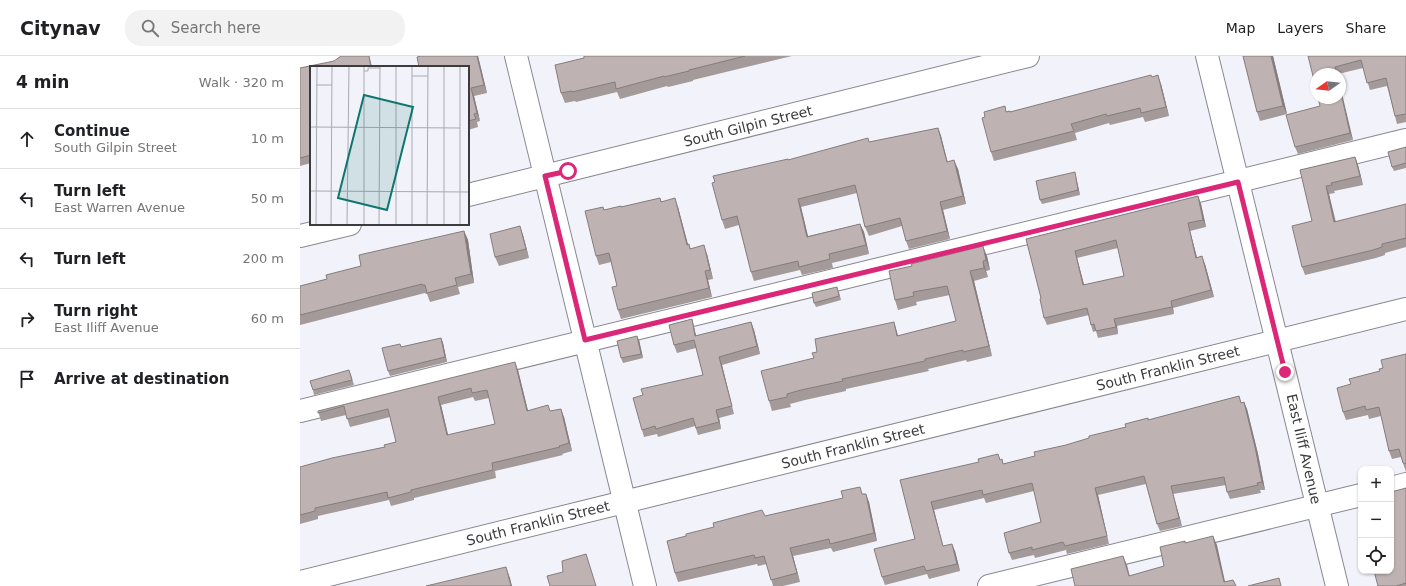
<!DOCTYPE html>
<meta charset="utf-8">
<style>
body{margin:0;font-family:"DejaVu Sans",sans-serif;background:#f2f2f2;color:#202124}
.controls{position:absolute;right:12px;bottom:12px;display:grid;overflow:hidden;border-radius:8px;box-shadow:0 1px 3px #0004}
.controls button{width:36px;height:36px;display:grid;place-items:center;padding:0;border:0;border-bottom:1px solid #e0e0e0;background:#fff;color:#202124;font:20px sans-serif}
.compass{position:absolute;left:1010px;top:12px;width:36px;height:36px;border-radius:50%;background:#fff;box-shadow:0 1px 3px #0004;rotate:256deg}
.stop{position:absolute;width:12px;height:12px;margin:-9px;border:3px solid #db2777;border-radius:50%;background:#fff}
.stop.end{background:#db2777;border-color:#fff;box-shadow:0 1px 4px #0008}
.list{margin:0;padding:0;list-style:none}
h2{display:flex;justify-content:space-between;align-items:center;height:52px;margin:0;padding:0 16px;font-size:17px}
h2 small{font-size:13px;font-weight:400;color:#757577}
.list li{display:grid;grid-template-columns:26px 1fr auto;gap:12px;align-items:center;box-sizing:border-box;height:60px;padding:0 16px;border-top:1px solid #e0e0e0}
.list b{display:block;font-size:15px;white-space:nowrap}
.list p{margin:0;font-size:13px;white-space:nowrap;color:#757577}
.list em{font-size:13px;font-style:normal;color:#757577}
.icon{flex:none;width:22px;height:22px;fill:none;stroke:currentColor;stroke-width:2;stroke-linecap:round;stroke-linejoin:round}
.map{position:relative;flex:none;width:1106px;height:530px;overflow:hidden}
header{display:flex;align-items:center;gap:24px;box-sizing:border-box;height:56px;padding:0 20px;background:#fff;border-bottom:1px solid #e0e0e0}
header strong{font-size:19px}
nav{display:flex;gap:22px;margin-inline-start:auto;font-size:14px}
.search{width:280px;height:36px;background:#f2f2f2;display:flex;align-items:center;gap:10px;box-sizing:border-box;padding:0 14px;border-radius:16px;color:#757577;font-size:15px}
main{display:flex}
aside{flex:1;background:#fff}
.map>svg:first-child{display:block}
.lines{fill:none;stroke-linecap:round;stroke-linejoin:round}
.minor-casing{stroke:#898891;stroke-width:24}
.minor{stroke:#fff;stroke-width:22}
.wall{fill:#a39a99;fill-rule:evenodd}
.shaded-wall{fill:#857d7d}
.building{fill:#beb3b2;stroke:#857d7d;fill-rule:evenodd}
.route{stroke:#db2777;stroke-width:5}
.labels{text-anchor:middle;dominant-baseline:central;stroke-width:3;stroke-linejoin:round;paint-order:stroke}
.street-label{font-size:14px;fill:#3c3c3f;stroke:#fff}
.inset-road{fill:none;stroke:#a9a9b0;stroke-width:1}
.view{fill:#0f766e;fill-opacity:0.15;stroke:#0f766e;stroke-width:2}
.inset-edge{fill:none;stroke:#3c3c3f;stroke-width:2}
</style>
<header>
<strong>Citynav</strong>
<div class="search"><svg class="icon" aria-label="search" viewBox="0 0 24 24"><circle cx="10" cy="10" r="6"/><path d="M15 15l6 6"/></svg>Search here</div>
<nav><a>Map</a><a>Layers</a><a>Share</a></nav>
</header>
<main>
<aside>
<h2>4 min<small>Walk · 320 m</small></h2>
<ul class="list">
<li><svg class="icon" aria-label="ahead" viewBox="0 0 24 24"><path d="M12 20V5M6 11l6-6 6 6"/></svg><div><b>Continue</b><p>South Gilpin Street</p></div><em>10 m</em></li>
<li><svg class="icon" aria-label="left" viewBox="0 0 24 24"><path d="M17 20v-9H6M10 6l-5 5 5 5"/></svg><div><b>Turn left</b><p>East Warren Avenue</p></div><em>50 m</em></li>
<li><svg class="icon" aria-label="left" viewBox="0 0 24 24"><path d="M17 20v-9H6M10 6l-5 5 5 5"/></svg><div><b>Turn left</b></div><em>200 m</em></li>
<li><svg class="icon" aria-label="right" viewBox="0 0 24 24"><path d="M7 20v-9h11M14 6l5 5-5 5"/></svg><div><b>Turn right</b><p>East Iliff Avenue</p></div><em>60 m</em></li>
<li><svg class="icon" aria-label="arrive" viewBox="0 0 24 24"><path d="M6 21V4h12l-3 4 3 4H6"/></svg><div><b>Arrive at destination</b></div></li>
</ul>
</aside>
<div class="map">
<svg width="1106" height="530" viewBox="0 0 1106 530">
<rect width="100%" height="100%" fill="#f2f2fb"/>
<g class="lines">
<defs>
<path id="minor" d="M 216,0 L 345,530
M 907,0 L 1037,530
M 0,8 L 34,0
M 168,139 L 728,0
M 0,180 L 50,168
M 0,355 C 368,263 738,176 1106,84
M 1091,432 L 1106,428
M 0,526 L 1106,253
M 689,530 L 1061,439"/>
</defs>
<use href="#minor" class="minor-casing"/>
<use href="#minor" class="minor"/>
</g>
<path class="wall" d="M 69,0 L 72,11 L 11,11 L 11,107 L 0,110 L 0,12 Z
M 178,0 L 187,37 L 174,40 L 180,65 L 177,66 L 178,71 L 168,74 L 168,11 Z
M 284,0 L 492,0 L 393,24 L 393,25 L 368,31 L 367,30 L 320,43 L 317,36 L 276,46 L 275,45 L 265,47 L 261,37 L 284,2 Z
M 943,0 L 973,0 L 987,58 L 960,65 L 957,56 Z
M 1008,0 L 1106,0 L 1106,66 L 1097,68 L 1095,60 L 1087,30 L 1070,34 L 1063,12 L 1038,18 L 1016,18 Z
M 852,21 L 861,28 L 869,60 L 845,66 L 843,61 L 810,69 L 809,67 L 775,77 L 777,84 L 694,105 L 691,96 L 707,55 L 710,56 Z
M 1040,42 L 1053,84 L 998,98 L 995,91 Z
M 638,72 L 641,80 L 647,106 L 658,113 L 666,148 L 643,154 L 650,183 L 609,193 L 606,185 L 602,170 L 569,180 L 565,171 L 557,137 L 501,151 L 508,180 L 560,168 L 564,176 L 569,198 L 532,207 L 533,212 L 502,219 L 500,214 L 454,225 L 451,216 L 439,169 L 425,173 L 422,164 L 488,104 Z
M 1106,91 L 1106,112 L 1094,115 L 1092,111 Z
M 1055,101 L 1058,109 L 1063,129 L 1034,135 L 1035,137 L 1029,138 L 1036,166 L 1106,148 L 1106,191 L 1085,197 L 1085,199 L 1076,202 L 1005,219 L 1002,211 L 1012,165 L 1000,114 Z
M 776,121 L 780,139 L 742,148 L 740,144 Z
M 898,140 L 901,148 L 906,171 L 890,175 L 897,202 L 905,208 L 914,241 L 873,252 L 874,258 L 817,270 L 818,278 L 798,282 L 796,275 L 793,276 L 791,269 L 789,259 L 747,269 L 744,262 L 741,242 L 726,183 ZM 818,192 L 824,220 L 784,229 L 777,202 Z
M 360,142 L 361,145 L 378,151 L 388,188 L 391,193 L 407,198 L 413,223 L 408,224 L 412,241 L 321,263 L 318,254 L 317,230 L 311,206 L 299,209 L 296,200 L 303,151 L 304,154 L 321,151 Z
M 164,175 L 168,184 L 174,227 L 158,231 L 160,238 L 130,246 L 127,238 L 126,238 L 125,237 L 0,269 L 0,230 L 27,223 L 61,210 Z
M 223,179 L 229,202 L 199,210 L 195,201 Z
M 687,200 L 690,214 L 686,215 L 688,221 L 674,225 L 692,300 L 667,306 L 666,304 L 628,313 L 629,315 L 546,333 L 546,335 L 505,344 L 490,348 L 491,351 L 472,355 L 469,345 L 514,302 L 517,296 L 594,266 L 598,280 L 656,265 L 650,239 L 616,246 L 617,249 L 598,254 L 595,244 Z
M 539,236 L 541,244 L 516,251 L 514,247 Z
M 392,263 L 394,271 L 396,280 L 451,266 L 454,274 L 460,298 L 422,309 L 434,358 L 419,362 L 421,373 L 398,379 L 395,370 L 358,381 L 357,378 L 344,381 L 342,374 L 343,339 L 403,319 L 396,292 L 377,297 L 374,289 Z
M 141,282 L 143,287 L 147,306 L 90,320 L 88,315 L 101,291 Z
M 339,284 L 343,302 L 323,307 L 321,302 Z
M 1106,298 L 1106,416 L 1101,401 L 1092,403 L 1089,395 L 1081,360 L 1069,363 L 1068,359 L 1046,364 L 1043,356 L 1051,328 L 1080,315 Z
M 218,314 L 228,355 L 251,355 L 264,361 L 272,395 L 262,398 L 263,399 L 195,415 L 196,422 L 114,442 L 114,444 L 91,450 L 89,444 L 18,460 L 18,463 L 0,468 L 0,411 L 85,391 L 96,386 L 90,361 L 50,371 L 46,359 L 21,365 L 18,355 ZM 173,341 L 175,345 L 189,342 L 195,368 L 148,379 L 141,349 Z
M 51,319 L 54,329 L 14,339 L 13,334 Z
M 939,340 L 941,347 L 944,346 L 947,353 L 958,398 L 965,434 L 960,434 L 961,437 L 930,443 L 927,436 L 926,429 L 873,438 L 882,470 L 860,475 L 857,468 L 846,428 L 798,439 L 809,488 L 767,498 L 766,494 L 735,502 L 734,499 L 712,504 L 709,497 L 741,466 L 734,435 L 686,447 L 684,442 L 634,454 L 643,490 L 655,495 L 660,515 L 629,523 L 627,518 L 585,529 L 582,521 L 615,483 L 600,424 L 700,404 L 703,408 L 735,400 L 766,389 L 849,364 Z
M 1106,432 L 1106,530 L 1078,530 L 1091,515 Z
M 563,438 L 569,446 L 577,485 L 533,496 L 531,492 L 493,500 L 500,526 L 483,530 L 473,530 L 467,508 L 458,510 L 457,508 L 378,526 L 375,517 L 465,460 Z"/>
<path class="shaded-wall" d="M 69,0 L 72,11 L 71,11 Z
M 177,0 L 178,0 L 187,37 L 184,29 Z
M 971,0 L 973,0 L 987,58 L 983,50 Z
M 858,19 L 861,28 L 869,60 L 866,51 Z
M 1040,29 L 1053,84 L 1050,77 L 1040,33 Z
M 171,32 L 174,40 L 180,65 L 177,57 Z
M 638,72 L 641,80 L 650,115 L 647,106 Z
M 1055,101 L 1058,109 L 1063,129 L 1060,120 Z
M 654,104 L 658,113 L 666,148 L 663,140 Z
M 775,116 L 776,121 L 780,139 L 778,134 Z
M 1026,130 L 1029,138 L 1037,174 L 1034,166 Z
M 898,140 L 901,148 L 906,171 L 903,164 Z
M 375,142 L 378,151 L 390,197 L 387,189 Z
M 498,143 L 501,151 L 510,189 L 507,181 Z
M 640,146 L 643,154 L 650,183 L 647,175 Z
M 888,167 L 890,175 L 899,209 L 896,202 Z
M 560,168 L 564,176 L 569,198 L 566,189 Z
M 220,170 L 223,179 L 229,202 L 226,193 Z
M 164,175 L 168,184 L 174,227 L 171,218 Z
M 404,189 L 407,198 L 413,223 L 410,214 Z
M 683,190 L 687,200 L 690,214 L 686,204 Z
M 775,195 L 777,202 L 786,236 L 783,229 Z
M 902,200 L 905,208 L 914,241 L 911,234 Z
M 683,205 L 686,215 L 688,221 L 684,212 Z
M 405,215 L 408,224 L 412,241 L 409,232 Z
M 670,215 L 674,225 L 692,300 L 689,290 Z
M 871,245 L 873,252 L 874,258 L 872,251 Z
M 392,263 L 394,271 L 398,288 L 395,280 Z
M 814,263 L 817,270 L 818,278 L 816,271 Z
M 451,266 L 454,274 L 460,298 L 457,290 Z
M 594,266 L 597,276 L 600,290 L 597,280 Z
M 337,280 L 339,284 L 343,302 L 341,298 Z
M 141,282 L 143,287 L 147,306 L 145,301 Z
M 419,301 L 422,309 L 434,358 L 432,350 Z
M 215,306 L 218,314 L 230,363 L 227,355 Z
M 138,341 L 141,349 L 150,387 L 147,379 Z
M 944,346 L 947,353 L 958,398 L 965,434 L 962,426 Z
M 261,353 L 264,361 L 272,395 L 269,387 Z
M 416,354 L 419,362 L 421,373 L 419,366 Z
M 871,430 L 873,438 L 882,470 L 879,462 Z
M 795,432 L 798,439 L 809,488 Z
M 566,438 L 569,446 L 577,485 L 574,477 Z
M 631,446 L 634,454 L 645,498 L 643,490 Z
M 913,480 L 917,489 L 926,530 L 924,526 Z
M 652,488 L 655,495 L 660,515 L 657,508 Z
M 490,492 L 493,500 L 500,526 L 497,517 Z
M 823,500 L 827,509 L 832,529 L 829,520 Z
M 206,511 L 210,522 L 212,530 L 211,530 Z"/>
<path class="building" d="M 41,0 L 69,0 L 71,11 L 11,11 L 11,99 L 0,102 L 0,12 L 34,5 Z
M 121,0 L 177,0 L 184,29 L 171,32 L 177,57 L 174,58 L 176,63 L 168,65 L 168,11 L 119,11 L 117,1 Z
M 284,0 L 445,0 L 389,14 L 389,15 L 364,21 L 364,20 L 316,33 L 315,26 L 272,36 L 272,35 L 261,37 L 255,9 L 284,2 Z
M 943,0 L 971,0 L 983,50 L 957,56 Z
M 1008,0 L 1106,0 L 1106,58 L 1095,60 L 1086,22 L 1067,27 L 1061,4 L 1035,11 L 1037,18 L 1016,18 L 1016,32 Z
M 851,19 L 852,21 L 858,19 L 866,51 L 841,57 L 840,52 L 807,60 L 806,58 L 771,68 L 774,75 L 691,96 L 682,62 L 685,61 L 684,56 L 705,50 L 706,56 L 710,55 L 710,56 Z
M 1040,33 L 1050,77 L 995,91 L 986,59 L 1020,50 L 1018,42 L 1040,42 Z
M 638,72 L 647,106 L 654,104 L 663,140 L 640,146 L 647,175 L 606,185 L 600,162 L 565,171 L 555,129 L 498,143 L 507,181 L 560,168 L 566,189 L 529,198 L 530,203 L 499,211 L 498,205 L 451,216 L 437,160 L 422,164 L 412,127 L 415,126 L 413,120 L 488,103 L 488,104 L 568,82 L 569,86 Z
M 1106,91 L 1106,107 L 1092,111 L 1088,96 Z
M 1055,101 L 1060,120 L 1031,127 L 1032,129 L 1026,130 L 1034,166 L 1106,148 L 1106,182 L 1082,188 L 1082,191 L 1073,194 L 1002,211 L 992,170 L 1012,165 L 1000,114 Z
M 775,116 L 778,134 L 740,144 L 736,125 Z
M 898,140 L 903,164 L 888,167 L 896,202 L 902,200 L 911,234 L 871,245 L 872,251 L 814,263 L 816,271 L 796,275 L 794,268 L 791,269 L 787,252 L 744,262 L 740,243 L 741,242 L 726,183 ZM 816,184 L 824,220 L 783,229 L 775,195 Z
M 360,142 L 361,146 L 375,142 L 387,189 L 389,188 L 390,193 L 404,189 L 410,214 L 405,215 L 409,232 L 318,254 L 312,231 L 317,230 L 309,197 L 296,200 L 285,155 L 303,151 L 304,154 L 321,150 L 321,151 Z
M 220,170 L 226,193 L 195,201 L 190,178 Z
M 164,175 L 171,218 L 155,222 L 157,229 L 127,237 L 125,229 L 122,229 L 122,228 L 0,259 L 0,230 L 27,223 L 26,219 L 61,210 L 59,199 Z
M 683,190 L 686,204 L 683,205 L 684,212 L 670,215 L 689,290 L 663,296 L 663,294 L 625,303 L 625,305 L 542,323 L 543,325 L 501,334 L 487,338 L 487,341 L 469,345 L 461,315 L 514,302 L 512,297 L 517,296 L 515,283 L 594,266 L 597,280 L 656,265 L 647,230 L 613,236 L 614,240 L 595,244 L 589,215 L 612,210 L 611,208 Z
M 537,231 L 539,240 L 514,247 L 512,237 Z
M 392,263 L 395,280 L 451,266 L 457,290 L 419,301 L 432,350 L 416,354 L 419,366 L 396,372 L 393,362 L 356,373 L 355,370 L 342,374 L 333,342 L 343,339 L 341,333 L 403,319 L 394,284 L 374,289 L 369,269 Z
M 337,280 L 341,298 L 321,302 L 317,285 Z
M 141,282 L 145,301 L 88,315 L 82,292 L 100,288 L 101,291 Z
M 1106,298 L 1106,408 L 1103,407 L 1099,393 L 1089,395 L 1079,351 L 1066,354 L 1065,350 L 1043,356 L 1037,332 L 1051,328 L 1049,323 L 1080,315 L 1079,313 L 1083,312 L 1081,304 Z
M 215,306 L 227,355 L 248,349 L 250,355 L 261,353 L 269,387 L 259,390 L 260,391 L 192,407 L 193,414 L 111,434 L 111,436 L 88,442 L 87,436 L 15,452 L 15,455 L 0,459 L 0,411 L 32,402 L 85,391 L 84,389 L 96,386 L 88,353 L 47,363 L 44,350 L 18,357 L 18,355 ZM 171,332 L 172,337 L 187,334 L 195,368 L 147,379 L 138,341 Z
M 49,314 L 52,324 L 13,334 L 10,325 Z
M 939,340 L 941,347 L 944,346 L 955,391 L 962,426 L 957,427 L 958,429 L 927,436 L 924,421 L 871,430 L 879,462 L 857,468 L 844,420 L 795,432 L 807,480 L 765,490 L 763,486 L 732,494 L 732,491 L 709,497 L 704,477 L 741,466 L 732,427 L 683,439 L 682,434 L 631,446 L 643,490 L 652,488 L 657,508 L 626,515 L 624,510 L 582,521 L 574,493 L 615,483 L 600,424 L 679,406 L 678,403 L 698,398 L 700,404 L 702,403 L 703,408 L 735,400 L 734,396 L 766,389 L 789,382 L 789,380 L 826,371 L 825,368 L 848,362 L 848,364 Z
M 560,431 L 562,438 L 566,438 L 574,477 L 530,488 L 529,483 L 490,492 L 497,517 L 471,524 L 464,500 L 455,502 L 454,499 L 375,517 L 367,485 L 386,480 L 386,478 L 414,471 L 413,467 L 462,454 L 465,460 L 543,442 L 541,435 Z
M 1106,432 L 1106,527 L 1096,530 L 1078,530 L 1074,515 L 1091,515 L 1091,436 Z
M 913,480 L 924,526 L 933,524 L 936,530 L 775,530 L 771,513 L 823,500 L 829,520 L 864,510 L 860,491 L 885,485 L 885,487 Z
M 286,498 L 296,530 L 250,530 L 247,520 L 263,516 L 262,505 Z
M 206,511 L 211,530 L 126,530 Z
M 979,522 L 981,530 L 948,530 Z"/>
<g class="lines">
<path class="route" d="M 268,115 L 245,120 L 285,284 L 938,126 L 985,316"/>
</g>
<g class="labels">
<g class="street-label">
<text transform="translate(448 70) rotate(-14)">South Gilpin Street</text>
<text transform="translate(868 312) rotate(-14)">South Franklin Street</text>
<text transform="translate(553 390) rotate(-14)">South Franklin Street</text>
<text transform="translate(1004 393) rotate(77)">East Iliff Avenue</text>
<text transform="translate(238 467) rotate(-14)">South Franklin Street</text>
</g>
</g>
<g transform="translate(10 10)">
<rect width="159" height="159" fill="#f2f2fb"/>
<path class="inset-road" d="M 54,5 L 58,5 L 58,2 L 70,2M 102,10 L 118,10M 6,19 L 22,19M 0,61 L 150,62M 0,125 L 159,126M 6,159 L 7,0M 21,159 L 22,0M 37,159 L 39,0M 54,159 L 54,0M 69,159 L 70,0M 86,159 L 86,0M 102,159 L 102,0M 117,159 L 118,0M 134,159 L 134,0M 150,159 L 150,0"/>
<path class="view" d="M 54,29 L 103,41 L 77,144 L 28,132 Z"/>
<rect width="159" height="159" class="inset-edge"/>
</g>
</svg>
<div class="controls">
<button>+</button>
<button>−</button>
<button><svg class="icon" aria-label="locate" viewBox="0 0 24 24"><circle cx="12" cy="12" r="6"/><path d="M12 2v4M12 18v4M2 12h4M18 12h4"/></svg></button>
</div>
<svg class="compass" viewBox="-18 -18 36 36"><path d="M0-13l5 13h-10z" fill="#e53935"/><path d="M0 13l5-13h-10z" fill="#757577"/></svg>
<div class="stop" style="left:268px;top:115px"></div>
<div class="stop end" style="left:985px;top:316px"></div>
</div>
</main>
